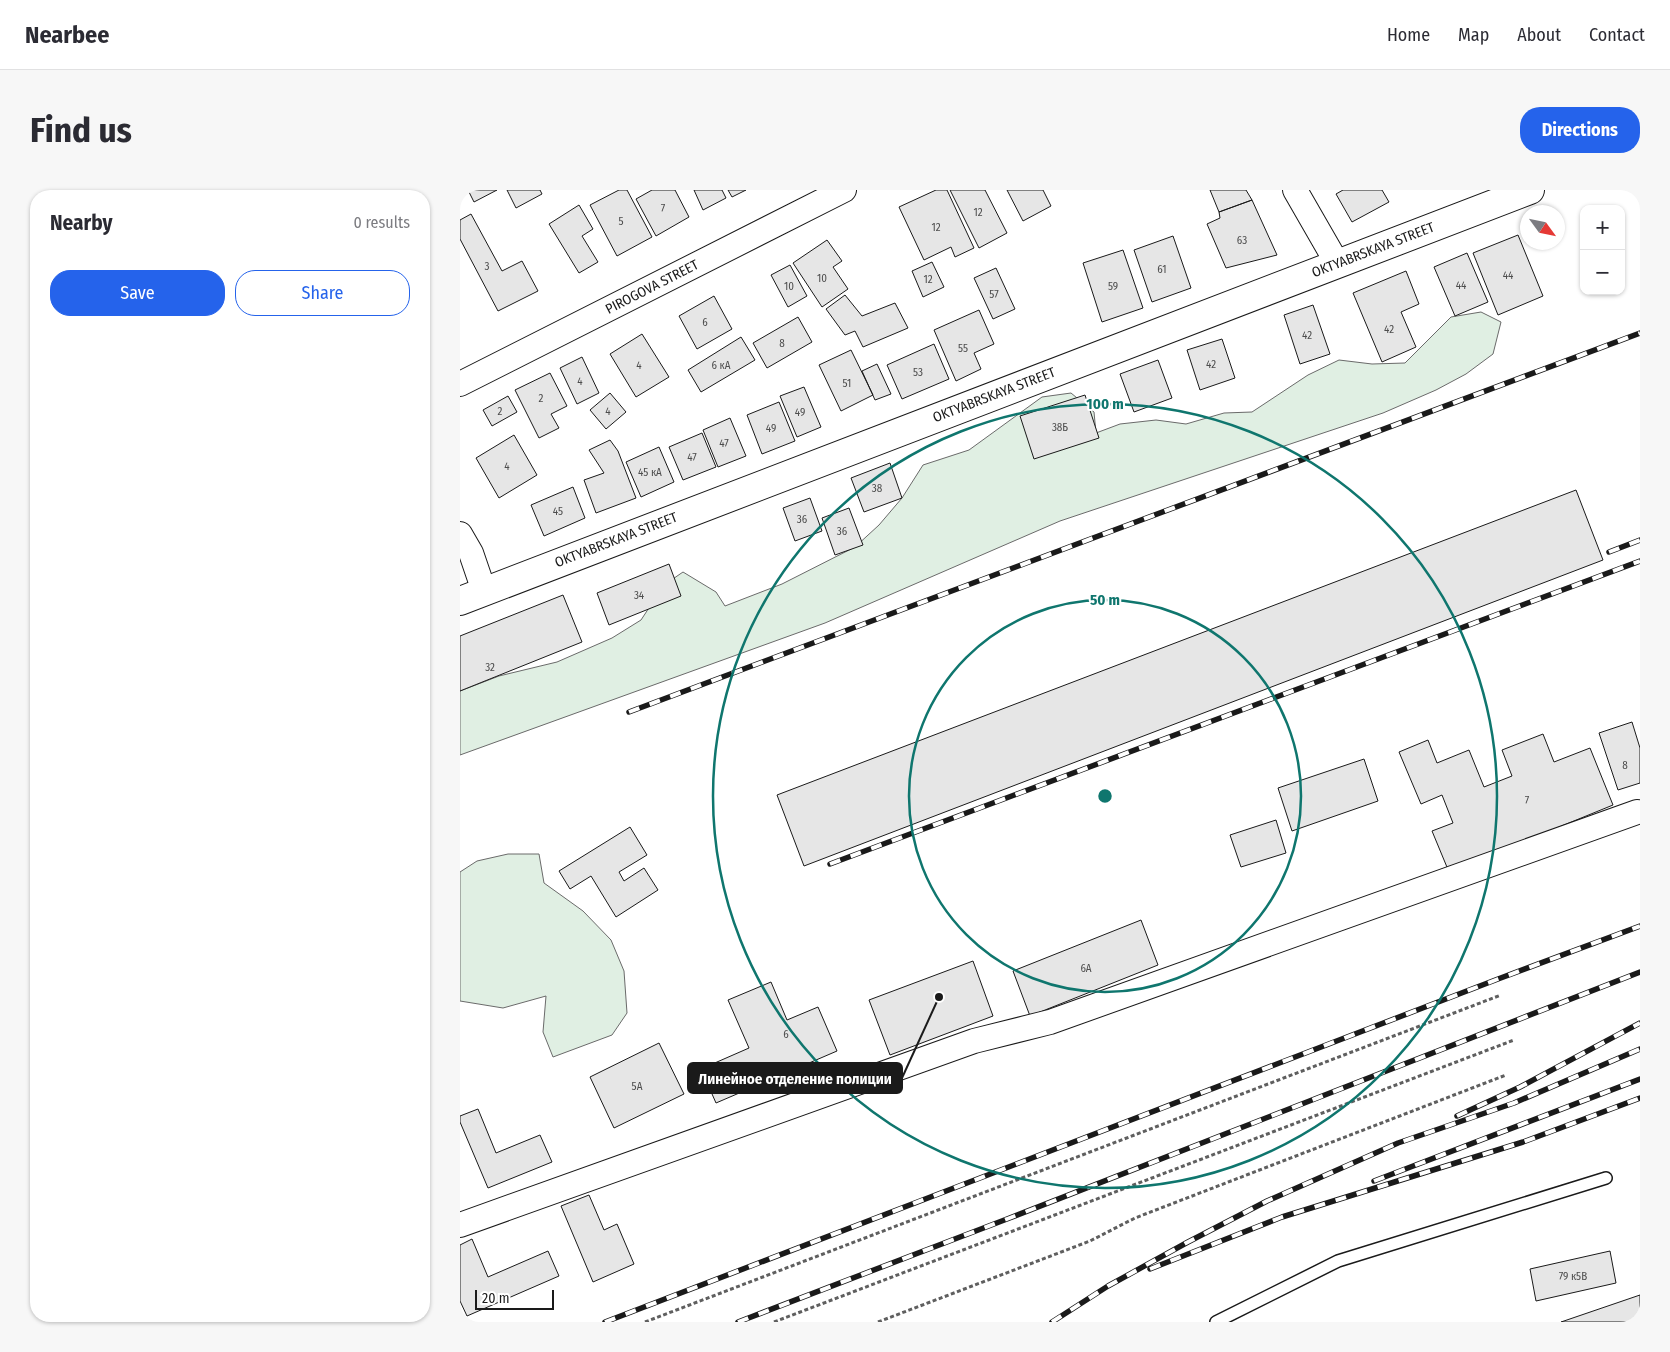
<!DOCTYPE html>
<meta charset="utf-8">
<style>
body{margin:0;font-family:"Fira Sans Condensed",sans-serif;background:#f7f7f7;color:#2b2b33}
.controls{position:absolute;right:15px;top:15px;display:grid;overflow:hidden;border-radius:10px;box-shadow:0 1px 4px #0004}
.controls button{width:45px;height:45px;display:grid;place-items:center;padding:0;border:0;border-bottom:1px solid #e1e1e2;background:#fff;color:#2b2b33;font:25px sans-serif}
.compass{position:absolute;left:1060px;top:15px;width:45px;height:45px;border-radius:50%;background:#fff;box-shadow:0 1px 4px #0004;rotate:123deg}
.scale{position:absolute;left:15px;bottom:12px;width:79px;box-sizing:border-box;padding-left:5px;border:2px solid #1a1a1a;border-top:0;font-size:14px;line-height:18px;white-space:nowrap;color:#1a1a1a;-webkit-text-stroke:4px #fff;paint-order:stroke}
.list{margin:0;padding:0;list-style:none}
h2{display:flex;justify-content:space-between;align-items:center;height:65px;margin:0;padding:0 20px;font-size:21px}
h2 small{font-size:16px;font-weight:400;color:#7c7c81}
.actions{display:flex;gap:10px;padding:15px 20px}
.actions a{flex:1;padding:11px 0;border:1px solid #2563eb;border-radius:20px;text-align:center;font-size:18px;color:#2563eb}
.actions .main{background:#2563eb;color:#fff}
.map{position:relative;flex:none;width:1180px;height:1132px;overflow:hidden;border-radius:20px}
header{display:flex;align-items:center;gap:30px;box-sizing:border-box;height:70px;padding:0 25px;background:#fff;border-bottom:1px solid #e1e1e2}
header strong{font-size:24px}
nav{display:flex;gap:28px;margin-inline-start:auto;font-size:18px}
.intro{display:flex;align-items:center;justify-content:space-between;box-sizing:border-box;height:120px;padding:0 30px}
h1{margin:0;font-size:35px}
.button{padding:12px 22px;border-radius:20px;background:#2563eb;color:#fff;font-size:18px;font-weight:700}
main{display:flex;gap:30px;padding:0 30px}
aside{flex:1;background:#fff;border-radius:20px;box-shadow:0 1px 4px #0004}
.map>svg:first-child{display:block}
.green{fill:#e0efe3;stroke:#6a6a6a}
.building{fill:#e6e6e6;stroke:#1a1a1a}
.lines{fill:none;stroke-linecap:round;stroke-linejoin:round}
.service-casing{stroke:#1a1a1a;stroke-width:14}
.minor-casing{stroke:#1a1a1a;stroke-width:26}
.tertiary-casing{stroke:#1a1a1a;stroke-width:30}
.path{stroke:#5f5f5f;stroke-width:3;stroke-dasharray:4 2.5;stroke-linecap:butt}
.service{stroke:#fff;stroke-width:11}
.minor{stroke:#fff;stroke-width:24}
.tertiary{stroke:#fff;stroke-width:28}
.rail-casing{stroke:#1a1a1a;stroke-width:5.5}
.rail{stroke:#fff;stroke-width:4;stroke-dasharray:11;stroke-linecap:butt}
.ring{fill:none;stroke:#0f766e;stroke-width:2.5}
.labels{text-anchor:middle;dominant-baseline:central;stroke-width:4;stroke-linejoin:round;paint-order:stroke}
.number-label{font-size:11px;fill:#4d4d4d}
.street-label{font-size:14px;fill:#1a1a1a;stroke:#fff}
.centre{fill:#0f766e;stroke:#fff;stroke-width:2.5}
.ring-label{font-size:15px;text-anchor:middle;font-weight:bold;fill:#0f766e;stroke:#fff;stroke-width:4;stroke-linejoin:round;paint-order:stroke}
.leader{fill:none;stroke:#1a1a1a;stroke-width:2}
.callout-dot{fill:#1a1a1a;stroke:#fff;stroke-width:2}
.callout{fill:#1a1a1a;stroke:#1a1a1a;stroke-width:2}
.callout-label{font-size:15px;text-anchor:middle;font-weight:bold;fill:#fff}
</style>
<header>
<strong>Nearbee</strong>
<nav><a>Home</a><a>Map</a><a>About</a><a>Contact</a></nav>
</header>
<div class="intro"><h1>Find us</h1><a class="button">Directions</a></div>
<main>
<aside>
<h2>Nearby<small>0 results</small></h2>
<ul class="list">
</ul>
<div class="actions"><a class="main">Save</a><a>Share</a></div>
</aside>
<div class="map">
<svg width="1180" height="1132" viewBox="0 0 1180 1132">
<rect width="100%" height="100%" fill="#fff"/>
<path class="green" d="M 1021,122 L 1041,132 L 1033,164 L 1006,184 L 976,200 L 923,223 L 600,331 L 365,433 L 0,565 L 0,501 L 39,486 L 97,472 L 152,448 L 181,430 L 204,395 L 223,382 L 256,402 L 265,416 L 322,394 L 395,357 L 419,335 L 442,308 L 463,275 L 509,260 L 582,207 L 611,203 L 634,222 L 636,243 L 660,234 L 696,230 L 726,234 L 764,223 L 792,222 L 848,185 L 879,170 L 912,174 L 945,173 L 991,127 Z
M 48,664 L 79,664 L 84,693 L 123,721 L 151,750 L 164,781 L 167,823 L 152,845 L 93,867 L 83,842 L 86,806 L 43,818 L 0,811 L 0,682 L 17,671 Z"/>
<path class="building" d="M 8,0 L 37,0 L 14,12 Z
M 47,0 L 80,0 L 82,4 L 56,18 Z
M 159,0 L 167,0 L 192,47 L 157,66 L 130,15 Z
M 192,0 L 215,0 L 229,27 L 196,46 L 176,9 Z
M 234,0 L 262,0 L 266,8 L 243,20 Z
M 268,0 L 286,0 L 272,7 Z
M 476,0 L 487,0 L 514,58 L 495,67 L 491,57 L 464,70 L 439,17 Z
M 490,0 L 525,0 L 547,43 L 519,58 Z
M 547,0 L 583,0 L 591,16 L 563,31 Z
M 750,0 L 786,0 L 792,10 L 759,22 Z
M 883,0 L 922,0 L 929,12 L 892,32 L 876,4 Z
M 792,10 L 817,65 L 766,78 L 747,34 L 760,28 L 759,22 Z
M 119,15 L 133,39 L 122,46 L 138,72 L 119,83 L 89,34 Z
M 11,24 L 42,81 L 62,71 L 78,101 L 38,121 L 0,49 L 0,30 Z
M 1058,45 L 1083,106 L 1038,125 L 1013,63 Z
M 713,46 L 731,98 L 692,112 L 674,60 Z
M 367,50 L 382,71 L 373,77 L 388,99 L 362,117 L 333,73 Z
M 663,60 L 683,118 L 642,132 L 623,73 Z
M 1007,63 L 1028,112 L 995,126 L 974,77 Z
M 472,72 L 484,97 L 463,107 L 452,81 Z
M 330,75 L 347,106 L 328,117 L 311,85 Z
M 536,78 L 555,119 L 533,129 L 514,88 Z
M 946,81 L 959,114 L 941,122 L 956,157 L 922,172 L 893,103 Z
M 385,105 L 402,126 L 435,113 L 448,138 L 403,157 L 395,141 L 385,145 L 366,119 Z
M 254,106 L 272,139 L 237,159 L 219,126 Z
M 853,115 L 870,164 L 840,174 L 824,125 Z
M 519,120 L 534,154 L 514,163 L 521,179 L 496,191 L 474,140 Z
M 338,127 L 352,152 L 307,178 L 293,153 Z
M 182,144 L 209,187 L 176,207 L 150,164 Z
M 281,147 L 295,170 L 241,202 L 228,180 Z
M 762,149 L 775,188 L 740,200 L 727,160 Z
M 474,154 L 489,189 L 442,209 L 427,175 Z
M 391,160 L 413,205 L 381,221 L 359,175 Z
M 122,167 L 139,203 L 117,214 L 100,178 Z
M 698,170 L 712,208 L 674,222 L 660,184 Z
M 417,174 L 431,204 L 415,210 L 402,181 Z
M 90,183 L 107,216 L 91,224 L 99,238 L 79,248 L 55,200 Z
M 344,197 L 361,237 L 337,247 L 320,206 Z
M 150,203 L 166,222 L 146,239 L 130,220 Z
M 625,205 L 639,248 L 574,269 L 560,226 Z
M 48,206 L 57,222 L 32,236 L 23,220 Z
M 319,212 L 335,251 L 302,264 L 287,225 Z
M 270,228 L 286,266 L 258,277 L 243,240 Z
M 242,243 L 256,277 L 223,290 L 209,257 Z
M 54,245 L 77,285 L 39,308 L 16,268 Z
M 150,250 L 158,261 L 176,308 L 136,323 L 124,290 L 144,283 L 129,260 Z
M 199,257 L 214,292 L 181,307 L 166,272 Z
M 430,273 L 442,308 L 404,322 L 391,288 Z
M 113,297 L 125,328 L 84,346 L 71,315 Z
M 1116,300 L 1143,370 L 344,676 L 317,605 Z
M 350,308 L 362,341 L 335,351 L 323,318 Z
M 389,318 L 403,355 L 375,365 L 362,328 Z
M 209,374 L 221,406 L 149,435 L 137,403 Z
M 103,405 L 122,452 L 0,501 L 0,446 Z
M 1172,532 L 1180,558 L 1180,593 L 1158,600 L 1139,543 Z
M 1083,544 L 1094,572 L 1130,558 L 1153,615 L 989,682 L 972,641 L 993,633 L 982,605 L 961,614 L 939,562 L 968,550 L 977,573 L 1009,560 L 1024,597 L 1052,586 L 1042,560 Z
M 904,569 L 918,611 L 832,641 L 818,598 Z
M 816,630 L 826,663 L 781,677 L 770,645 Z
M 170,637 L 187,665 L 159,682 L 164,691 L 184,678 L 198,700 L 156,727 L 131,686 L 110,699 L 99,681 Z
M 681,730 L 698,775 L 570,826 L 553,781 Z
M 513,771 L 533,826 L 430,865 L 409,810 Z
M 311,792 L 327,830 L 358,817 L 377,861 L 256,913 L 241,879 L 289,858 L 268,810 Z
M 199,853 L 224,904 L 154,938 L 130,887 Z
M 18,919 L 36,963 L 80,945 L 92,972 L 28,998 L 0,932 L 0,926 Z
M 129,1005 L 144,1040 L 157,1034 L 174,1074 L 133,1092 L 101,1016 Z
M 12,1049 L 28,1087 L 88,1061 L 99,1086 L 7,1126 L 0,1111 L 0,1055 Z
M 1150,1061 L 1156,1093 L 1076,1111 L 1070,1079 Z
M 1180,1105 L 1180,1132 L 1101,1132 Z"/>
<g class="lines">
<defs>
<path id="service" d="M 756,1132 L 878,1071 L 1146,988"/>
<path id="minor" d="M 835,0 L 877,73
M 0,194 L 384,0
M 0,344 L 11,363 L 24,401
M 0,1035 L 514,851 L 590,832 L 1177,622"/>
<path id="tertiary" d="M 0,411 L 1070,0"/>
</defs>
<use href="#service" class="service-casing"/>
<use href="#minor" class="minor-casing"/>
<use href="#tertiary" class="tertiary-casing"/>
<path class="path" d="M 185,1132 L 1041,805
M 314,1132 L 1054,850
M 418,1132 L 630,1051 L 675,1028 L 1046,885"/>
<use href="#service" class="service"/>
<use href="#minor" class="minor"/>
<use href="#tertiary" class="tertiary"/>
<defs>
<path id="rail" d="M 1149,362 L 1180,350
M 169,522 L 1180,143
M 370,674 L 1180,371
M 997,926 L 1060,897 L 1180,833
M 914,991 L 1180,889
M 690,1079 L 822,1027 L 1063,952 L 1180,908
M 145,1132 L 1038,789 L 1180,736
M 278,1132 L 547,1029 L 1180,782
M 592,1132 L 648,1096 L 728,1052 L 807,1011 L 938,953 L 1054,913 L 1180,859"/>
</defs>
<use href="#rail" class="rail-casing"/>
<use href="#rail" class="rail"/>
</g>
<g class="ring">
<circle cx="645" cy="606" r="196"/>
<circle cx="645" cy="606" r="392"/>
</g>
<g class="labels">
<g class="number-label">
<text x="203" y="18">7</text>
<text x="518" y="22">12</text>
<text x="161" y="31">5</text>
<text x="476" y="37">12</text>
<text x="782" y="50">63</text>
<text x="27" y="76">3</text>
<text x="702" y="79">61</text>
<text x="1048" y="85">44</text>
<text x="362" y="88">10</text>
<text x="468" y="89">12</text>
<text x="1001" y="95">44</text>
<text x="329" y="96">10</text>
<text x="653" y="96">59</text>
<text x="534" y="104">57</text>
<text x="245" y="132">6</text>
<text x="929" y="139">42</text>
<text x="847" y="145">42</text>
<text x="322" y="153">8</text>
<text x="503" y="158">55</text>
<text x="751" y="174">42</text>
<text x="179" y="175">4</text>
<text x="261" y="175">6 кА</text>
<text x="458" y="182">53</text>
<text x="120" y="191">4</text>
<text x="387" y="193">51</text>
<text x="81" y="208">2</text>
<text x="40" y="221">2</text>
<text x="148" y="221">4</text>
<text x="340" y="222">49</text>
<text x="600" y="237">38Б</text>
<text x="311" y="238">49</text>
<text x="264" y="253">47</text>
<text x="232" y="267">47</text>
<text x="47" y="276">4</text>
<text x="190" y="282">45 кА</text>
<text x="417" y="298">38</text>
<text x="98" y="321">45</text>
<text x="342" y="329">36</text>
<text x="382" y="341">36</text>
<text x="179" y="405">34</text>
<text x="30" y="477">32</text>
<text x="1165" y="575">8</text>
<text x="1067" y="610">7</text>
<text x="626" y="778">6А</text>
<text x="326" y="844">6</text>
<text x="177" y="896">5А</text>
<text x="1113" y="1086">79 к5В</text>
</g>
<g class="street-label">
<text transform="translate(913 60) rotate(-21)">OKTYABRSKAYA STREET</text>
<text transform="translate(192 97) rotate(-27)">PIROGOVA STREET</text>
<text transform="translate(534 205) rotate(-21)">OKTYABRSKAYA STREET</text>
<text transform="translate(156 350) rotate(-21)">OKTYABRSKAYA STREET</text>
</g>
</g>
<circle cx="645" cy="606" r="8" class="centre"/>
<g class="ring-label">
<text x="645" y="219">100 m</text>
<text x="645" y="415">50 m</text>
</g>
<path class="leader" d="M479 807L442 888"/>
<circle class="callout-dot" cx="479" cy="807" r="5"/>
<rect class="callout" x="228" y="873" width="214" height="30" rx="5"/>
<g class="callout-label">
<text x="335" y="894">Линейное отделение полиции</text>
</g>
</svg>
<div class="controls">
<button>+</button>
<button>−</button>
</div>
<svg class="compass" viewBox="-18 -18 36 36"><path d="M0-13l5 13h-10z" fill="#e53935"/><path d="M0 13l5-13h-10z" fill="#7c7c81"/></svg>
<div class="scale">20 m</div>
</div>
</main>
